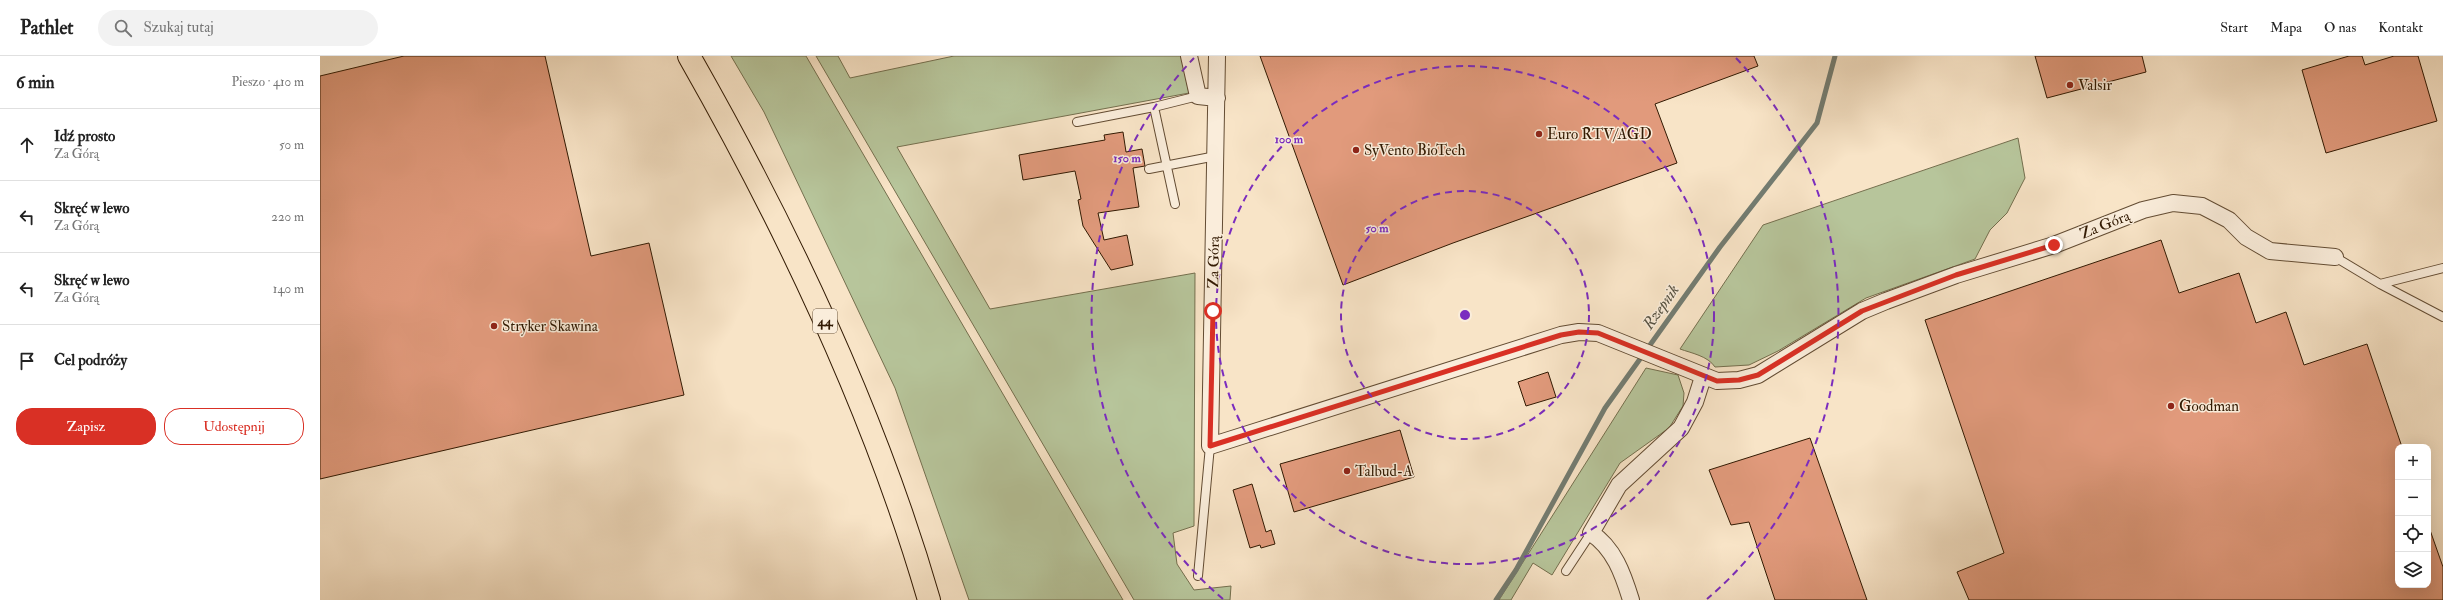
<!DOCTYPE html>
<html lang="pl">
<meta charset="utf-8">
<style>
body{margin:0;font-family:"IM FELL Double Pica",serif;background:#f2f2f2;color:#222}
.controls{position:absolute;right:12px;bottom:12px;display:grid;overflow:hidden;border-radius:8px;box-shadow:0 4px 16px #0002}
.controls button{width:36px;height:36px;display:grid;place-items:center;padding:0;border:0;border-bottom:1px solid #e0e0e0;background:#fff;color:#222;font:20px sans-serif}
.stop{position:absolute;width:12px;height:12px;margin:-9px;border:3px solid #d93025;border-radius:50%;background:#fff}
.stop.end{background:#d93025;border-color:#fff;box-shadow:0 1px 4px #0008}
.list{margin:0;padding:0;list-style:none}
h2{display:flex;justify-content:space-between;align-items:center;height:52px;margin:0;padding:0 16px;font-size:17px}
h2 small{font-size:13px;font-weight:400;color:#767676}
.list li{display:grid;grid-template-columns:26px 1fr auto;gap:12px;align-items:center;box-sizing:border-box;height:72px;padding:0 16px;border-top:1px solid #e0e0e0}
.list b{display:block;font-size:15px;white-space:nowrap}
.list p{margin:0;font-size:13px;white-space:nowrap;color:#767676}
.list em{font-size:13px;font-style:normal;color:#767676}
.actions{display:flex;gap:8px;padding:12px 16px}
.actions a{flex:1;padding:9px 0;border:1px solid #d93025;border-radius:16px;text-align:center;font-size:14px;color:#d93025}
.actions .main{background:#d93025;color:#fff}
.icon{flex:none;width:22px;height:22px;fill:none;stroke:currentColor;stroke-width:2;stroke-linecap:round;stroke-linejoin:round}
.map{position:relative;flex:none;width:2123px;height:544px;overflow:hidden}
header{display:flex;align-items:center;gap:24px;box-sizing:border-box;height:56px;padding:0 20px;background:#fff;border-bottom:1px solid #e0e0e0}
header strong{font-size:19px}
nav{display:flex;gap:22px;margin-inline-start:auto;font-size:14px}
.search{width:280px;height:36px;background:#f2f2f2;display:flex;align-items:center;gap:10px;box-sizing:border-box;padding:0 14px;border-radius:22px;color:#767676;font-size:15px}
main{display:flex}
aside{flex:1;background:#fff}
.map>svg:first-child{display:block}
.green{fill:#b7c59b;stroke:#746f4e}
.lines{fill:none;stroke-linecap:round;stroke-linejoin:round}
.stream{stroke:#737c71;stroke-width:5}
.building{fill:#e19a7c;stroke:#311902}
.lane-casing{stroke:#634c33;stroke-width:10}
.street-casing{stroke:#634c33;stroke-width:18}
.primary-casing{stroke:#311902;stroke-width:24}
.lane{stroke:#faeddb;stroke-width:8}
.street{stroke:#faeddb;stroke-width:16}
.primary{stroke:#f8e4c7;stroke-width:22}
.route{stroke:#d93025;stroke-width:5}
.ring{fill:none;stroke:#7b2cbf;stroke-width:2;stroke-dasharray:7 5}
.poi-dot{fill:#8f2418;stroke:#faeddb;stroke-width:1.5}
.labels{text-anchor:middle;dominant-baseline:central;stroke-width:3;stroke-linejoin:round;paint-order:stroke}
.shield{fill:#faeddb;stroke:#6d5943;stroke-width:1}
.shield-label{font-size:14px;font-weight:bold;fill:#311902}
.poi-label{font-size:15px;fill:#311902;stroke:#faeddb;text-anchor:start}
.street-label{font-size:15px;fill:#311902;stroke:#faeddb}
.water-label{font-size:16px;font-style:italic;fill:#585343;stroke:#faeddb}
.centre{fill:#7b2cbf;stroke:#faeddb;stroke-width:2}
.ring-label{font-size:12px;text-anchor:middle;font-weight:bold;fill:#7b2cbf;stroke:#faeddb;stroke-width:3;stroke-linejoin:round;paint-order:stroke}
</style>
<header>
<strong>Pathlet</strong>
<div class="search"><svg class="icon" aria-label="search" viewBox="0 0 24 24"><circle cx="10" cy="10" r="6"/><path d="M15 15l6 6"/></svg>Szukaj tutaj</div>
<nav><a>Start</a><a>Mapa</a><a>O nas</a><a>Kontakt</a></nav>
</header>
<main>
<aside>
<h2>6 min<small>Pieszo · 410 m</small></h2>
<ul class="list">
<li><svg class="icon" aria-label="ahead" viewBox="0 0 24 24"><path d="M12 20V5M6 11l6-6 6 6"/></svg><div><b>Idź prosto</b><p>Za Górą</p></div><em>50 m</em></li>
<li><svg class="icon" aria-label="left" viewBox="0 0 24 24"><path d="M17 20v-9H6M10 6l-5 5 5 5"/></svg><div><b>Skręć w lewo</b><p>Za Górą</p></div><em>220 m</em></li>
<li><svg class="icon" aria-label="left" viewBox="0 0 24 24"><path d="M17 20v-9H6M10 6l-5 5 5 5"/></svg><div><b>Skręć w lewo</b><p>Za Górą</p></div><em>140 m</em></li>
<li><svg class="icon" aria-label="arrive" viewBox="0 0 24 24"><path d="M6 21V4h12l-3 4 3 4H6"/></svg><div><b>Cel podróży</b></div></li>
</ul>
<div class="actions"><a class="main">Zapisz</a><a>Udostępnij</a></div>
</aside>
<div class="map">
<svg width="2123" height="544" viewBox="0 0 2123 544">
<rect width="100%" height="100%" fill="#f8e4c7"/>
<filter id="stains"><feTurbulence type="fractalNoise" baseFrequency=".005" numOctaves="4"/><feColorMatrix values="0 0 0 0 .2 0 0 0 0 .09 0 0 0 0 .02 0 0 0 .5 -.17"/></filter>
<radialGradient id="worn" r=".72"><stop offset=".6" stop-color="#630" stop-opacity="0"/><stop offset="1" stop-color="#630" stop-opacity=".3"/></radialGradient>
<path class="green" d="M 411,0 L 486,0 L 803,544 L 649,544 L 575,332 L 444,56 Z
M 496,0 L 518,0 L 530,22 L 634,0 L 861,0 L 869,37 L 577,91 L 670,253 L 875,217 L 874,470 L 853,477 L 857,508 L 874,534 L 911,530 L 910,544 L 814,544 Z
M 1698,82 L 1705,122 L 1687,157 L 1670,174 L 1655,203 L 1546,242 L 1458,295 L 1429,309 L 1395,311 C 1388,300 1371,297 1360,293 L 1443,169 Z
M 1326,312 L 1358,319 L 1364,337 L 1363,350 L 1349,372 L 1300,407 L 1232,519 L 1213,507 L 1191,544 L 1179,544 Z"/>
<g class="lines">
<path class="stream" d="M 1176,544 L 1196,514 L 1285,352 L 1400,191 L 1497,67 L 1515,0"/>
</g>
<path class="building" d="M 84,0 L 225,0 L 271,200 L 329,187 L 364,339 L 0,423 L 0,20 Z
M 940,0 L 1434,0 L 1438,10 L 1335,48 L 1357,107 L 1133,187 L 1023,229 Z
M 1715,0 L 1822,0 L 1826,16 L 1727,42 Z
M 2029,0 L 2042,0 L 2045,9 L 2074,0 L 2098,0 L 2117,65 L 2006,97 L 1982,14 Z
M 803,76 L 806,96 L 822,93 L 825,110 L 813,112 L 819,151 L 778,157 L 784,184 L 807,179 L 813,209 L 791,214 L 763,170 L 758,144 L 761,143 L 755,115 L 703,124 L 699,99 L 785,84 L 784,79 Z
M 1841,184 L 1859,237 L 1919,217 L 1936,267 L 1966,256 L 1984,309 L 2047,288 L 2082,391 L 2078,391 L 2078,529 L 2108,529 L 2108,474 L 2110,474 L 2123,511 L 2123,544 L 1649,544 L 1637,516 L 1684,497 L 1605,264 Z
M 1228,316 L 1236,341 L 1206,350 L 1198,326 Z
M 1080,374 L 1094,421 L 974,456 L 960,408 Z
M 1490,382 L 1547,544 L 1455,544 L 1429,466 L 1411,469 L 1389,414 Z
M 932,428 L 946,476 L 951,474 L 955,488 L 941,492 L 940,489 L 930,492 L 913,434 Z"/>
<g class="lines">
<defs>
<path id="lane" d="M 834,51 L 878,40
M 757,66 L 834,51 L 855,148
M 829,113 L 896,100
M 2015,201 L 2060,228 L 2123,212
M 2060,228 L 2123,261
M 1246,515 L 1271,477
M 878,520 L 890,390"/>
<path id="street" d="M 869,0 L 878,40 L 897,42
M 897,0 L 890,390 L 1241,279 L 1259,276 L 1278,277 L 1397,325 L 1419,324 L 1438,319 L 1542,255 L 1566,245 L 1636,219 L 1734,189 L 1823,154 L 1853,147 L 1882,150 L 1909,164 L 1926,181 L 1950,195 L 2015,201
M 1311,544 C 1303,518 1294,492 1271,477 L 1299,429 L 1361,372 L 1375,346 L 1383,321"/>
<path id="primary" d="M 369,0 C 467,172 554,354 609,544"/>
</defs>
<use href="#lane" class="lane-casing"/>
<use href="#street" class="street-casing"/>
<use href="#primary" class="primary-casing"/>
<use href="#lane" class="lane"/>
<use href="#street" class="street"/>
<use href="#primary" class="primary"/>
</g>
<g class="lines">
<path class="route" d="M 893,255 L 890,390 L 1241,279 L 1259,276 L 1278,277 L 1397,325 L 1419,324 L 1438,319 L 1542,255 L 1636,219 L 1734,189"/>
</g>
<g class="ring">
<circle cx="1145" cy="259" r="124"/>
<circle cx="1145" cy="259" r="249"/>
<path d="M903 543A373 373 0 0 1 874 2M1416 2A373 373 0 0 1 1387 543"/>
</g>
<g class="poi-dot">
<circle cx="1750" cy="29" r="4"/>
<circle cx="1219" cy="78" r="4"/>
<circle cx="1036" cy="94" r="4"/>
<circle cx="174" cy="270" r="4"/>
<circle cx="1851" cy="350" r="4"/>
<circle cx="1027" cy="415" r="4"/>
</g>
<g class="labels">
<rect class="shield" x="493" y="253" width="24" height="24" rx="3"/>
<g class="shield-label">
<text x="505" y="265">44</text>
</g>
<g class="poi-label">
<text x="1758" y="29">Valsir</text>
<text x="1227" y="78">Euro RTV/AGD</text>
<text x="1044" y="94">SyVento BioTech</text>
<text x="182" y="270">Stryker Skawina</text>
<text x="1859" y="350">Goodman</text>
<text x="1035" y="415">Talbud-A</text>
</g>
<g class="street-label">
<text transform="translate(1785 169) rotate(-22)">Za Górą</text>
<text transform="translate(894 206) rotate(-89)">Za Górą</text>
</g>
<g class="water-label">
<text transform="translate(1341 251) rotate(-55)">Rzepnik</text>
</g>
</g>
<circle cx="1145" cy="259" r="6" class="centre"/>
<g class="ring-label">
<text x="969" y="87">100 m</text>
<text x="807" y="106">150 m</text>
<text x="1057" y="176">50 m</text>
</g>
<rect width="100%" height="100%" filter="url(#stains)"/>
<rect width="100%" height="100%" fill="url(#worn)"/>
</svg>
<div class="controls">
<button>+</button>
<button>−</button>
<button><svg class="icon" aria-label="locate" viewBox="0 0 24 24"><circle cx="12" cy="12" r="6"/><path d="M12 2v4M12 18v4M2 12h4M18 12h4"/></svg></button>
<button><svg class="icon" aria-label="layers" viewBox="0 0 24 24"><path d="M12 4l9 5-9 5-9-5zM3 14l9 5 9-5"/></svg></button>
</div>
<div class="stop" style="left:893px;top:255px"></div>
<div class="stop end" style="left:1734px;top:189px"></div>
</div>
</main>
